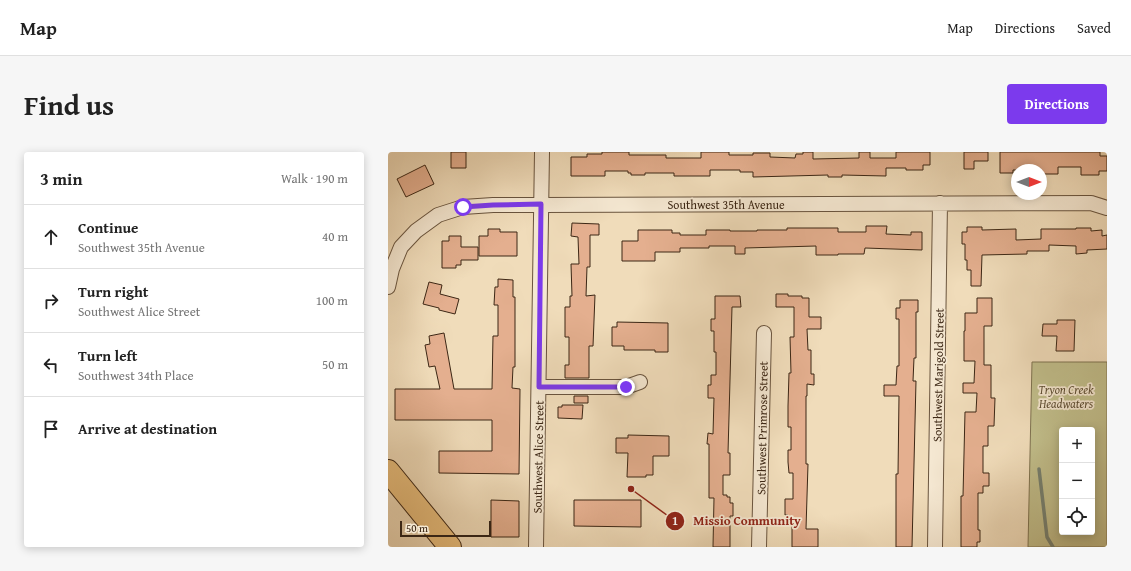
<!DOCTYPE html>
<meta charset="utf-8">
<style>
body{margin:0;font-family:"Gentium Book Plus",serif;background:#f6f6f6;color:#222}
.controls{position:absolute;right:12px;bottom:12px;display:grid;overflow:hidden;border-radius:4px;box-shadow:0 2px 10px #0003}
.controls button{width:36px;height:36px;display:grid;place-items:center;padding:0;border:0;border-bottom:1px solid #e0e0e0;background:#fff;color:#222;font:20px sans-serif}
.compass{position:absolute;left:623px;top:12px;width:36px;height:36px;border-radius:50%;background:#fff;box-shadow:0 2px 10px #0003;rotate:90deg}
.scale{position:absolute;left:12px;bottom:10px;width:91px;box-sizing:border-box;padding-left:4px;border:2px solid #3c2715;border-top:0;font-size:11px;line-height:14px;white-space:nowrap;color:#3c2715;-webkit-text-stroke:3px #f5e8d2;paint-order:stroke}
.stop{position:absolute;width:12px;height:12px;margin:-9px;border:3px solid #7c3aed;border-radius:50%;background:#fff}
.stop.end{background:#7c3aed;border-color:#fff;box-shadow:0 1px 4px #0008}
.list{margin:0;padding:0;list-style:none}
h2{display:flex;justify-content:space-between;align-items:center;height:52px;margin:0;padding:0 16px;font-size:17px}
h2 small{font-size:13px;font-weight:400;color:#767676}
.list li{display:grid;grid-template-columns:26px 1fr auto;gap:12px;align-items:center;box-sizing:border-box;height:64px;padding:0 16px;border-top:1px solid #e0e0e0}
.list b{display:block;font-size:15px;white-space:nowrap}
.list p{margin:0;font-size:13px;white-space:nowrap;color:#767676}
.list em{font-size:13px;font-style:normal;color:#767676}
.icon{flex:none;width:22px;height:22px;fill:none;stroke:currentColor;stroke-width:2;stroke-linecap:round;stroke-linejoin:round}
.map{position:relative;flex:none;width:719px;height:395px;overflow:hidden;border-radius:4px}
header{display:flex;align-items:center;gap:24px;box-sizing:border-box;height:56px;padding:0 20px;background:#fff;border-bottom:1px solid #e0e0e0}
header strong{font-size:19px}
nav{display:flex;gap:22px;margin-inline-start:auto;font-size:14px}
.intro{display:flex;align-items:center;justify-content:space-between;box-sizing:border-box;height:96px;padding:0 24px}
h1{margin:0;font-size:28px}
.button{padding:10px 18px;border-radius:4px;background:#7c3aed;color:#fff;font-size:14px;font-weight:700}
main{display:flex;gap:24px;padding:0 24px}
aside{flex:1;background:#fff;border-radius:4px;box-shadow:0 2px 10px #0003}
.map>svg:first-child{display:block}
.green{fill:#c1be8b;stroke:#7e7250;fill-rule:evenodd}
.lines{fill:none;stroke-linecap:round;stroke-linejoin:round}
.stream{stroke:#758070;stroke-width:3.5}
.building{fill:#e4af8f;stroke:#3c2715}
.street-casing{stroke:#69543e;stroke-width:16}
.primary-casing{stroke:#3c2715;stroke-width:24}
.street{stroke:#f5e8d2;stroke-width:14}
.primary{stroke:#e8be7d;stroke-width:22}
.route{stroke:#7c3aed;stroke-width:5}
.labels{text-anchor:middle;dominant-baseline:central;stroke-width:3.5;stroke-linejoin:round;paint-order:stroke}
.street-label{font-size:12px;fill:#3c2715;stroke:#f5e8d2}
.park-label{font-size:12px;font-style:italic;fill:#5d4d32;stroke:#f5e8d2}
.leader{fill:none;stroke:#8f2418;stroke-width:1.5}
.callout-dot{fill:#8f2418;stroke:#f5e8d2;stroke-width:1.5}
.mark-label{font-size:12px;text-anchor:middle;font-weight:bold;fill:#fff}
.callout-label{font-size:13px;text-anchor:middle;font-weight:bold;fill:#8f2418;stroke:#f5e8d2;stroke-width:3.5;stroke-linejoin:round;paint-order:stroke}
</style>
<header>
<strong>Map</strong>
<nav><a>Map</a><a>Directions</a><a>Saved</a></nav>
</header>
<div class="intro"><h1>Find us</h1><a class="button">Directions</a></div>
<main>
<aside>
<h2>3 min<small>Walk · 190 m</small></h2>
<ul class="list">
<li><svg class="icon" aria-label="ahead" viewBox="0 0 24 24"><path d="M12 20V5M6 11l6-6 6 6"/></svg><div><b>Continue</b><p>Southwest 35th Avenue</p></div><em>40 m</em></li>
<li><svg class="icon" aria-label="right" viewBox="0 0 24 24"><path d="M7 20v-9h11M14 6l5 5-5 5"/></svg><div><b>Turn right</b><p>Southwest Alice Street</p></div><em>100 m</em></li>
<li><svg class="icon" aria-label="left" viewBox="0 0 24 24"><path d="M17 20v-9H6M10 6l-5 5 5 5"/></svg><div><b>Turn left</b><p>Southwest 34th Place</p></div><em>50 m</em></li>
<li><svg class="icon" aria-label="arrive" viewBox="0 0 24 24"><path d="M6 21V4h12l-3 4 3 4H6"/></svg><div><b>Arrive at destination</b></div></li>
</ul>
</aside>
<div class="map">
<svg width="719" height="395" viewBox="0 0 719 395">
<rect width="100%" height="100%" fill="#f0dcba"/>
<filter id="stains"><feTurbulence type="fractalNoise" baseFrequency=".005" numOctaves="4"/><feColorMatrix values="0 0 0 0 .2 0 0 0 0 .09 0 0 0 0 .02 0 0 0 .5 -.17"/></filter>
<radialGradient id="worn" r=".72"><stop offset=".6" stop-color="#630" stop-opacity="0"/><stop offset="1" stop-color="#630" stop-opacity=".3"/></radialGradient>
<path class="green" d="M 644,210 L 719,210 L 719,395 L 640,395 ZM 674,278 L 704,278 L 704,380 L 674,380 Z"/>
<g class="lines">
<path class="stream" d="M 651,317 L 659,385 L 665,395"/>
</g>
<path class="building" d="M 63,0 L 78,0 L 78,16 L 63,16 Z
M 214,0 L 241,0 L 241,3 L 278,3 L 278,6 L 313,6 L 313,0 L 341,0 L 341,3 L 365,3 L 365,1 L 382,1 L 382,5 L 407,6 L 408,2 L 415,2 L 415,0 L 425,0 L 425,7 L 471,6 L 471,0 L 482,0 L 482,6 L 508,6 L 508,0 L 542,0 L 542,13 L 535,13 L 535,18 L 518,18 L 518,16 L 498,16 L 498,24 L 454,23 L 454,25 L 440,25 L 440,23 L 365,25 L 365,20 L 352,20 L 352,18 L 322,18 L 322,24 L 286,24 L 286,21 L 257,21 L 257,23 L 243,23 L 243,21 L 240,21 L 240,19 L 217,19 L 217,24 L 183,24 L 183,5 L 199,5 L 199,2 L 214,2 Z
M 576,0 L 600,0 L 600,9 L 586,9 L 586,17 L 576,17 Z
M 612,0 L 712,0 L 712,4 L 719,4 L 719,19 L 711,19 L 711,23 L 693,23 L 693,15 L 670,15 L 670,22 L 653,22 L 653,18 L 625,18 L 625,21 L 612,21 Z
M 37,13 L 46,32 L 18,45 L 9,27 Z
M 184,71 L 211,72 L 211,83 L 202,83 L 202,115 L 199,115 L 198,144 L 207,143 L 205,194 L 201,194 L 201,226 L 177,226 L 177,213 L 181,213 L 181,185 L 177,185 L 177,155 L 182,155 L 182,144 L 184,144 L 183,112 L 191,112 L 190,85 L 183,84 Z
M 478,74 L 499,74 L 498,82 L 523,83 L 523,80 L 534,80 L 534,98 L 477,96 L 476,102 L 450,102 L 450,103 L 428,103 L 428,94 L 357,96 L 357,102 L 347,102 L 347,94 L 321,94 L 321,96 L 292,96 L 292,100 L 267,100 L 267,109 L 234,109 L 234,89 L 250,89 L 250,78 L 284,78 L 284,81 L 292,81 L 292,83 L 318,83 L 318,78 L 342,78 L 342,79 L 369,79 L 369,78 L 399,78 L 399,76 L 450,76 L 450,80 L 478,80 Z
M 579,75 L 594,75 L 594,78 L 628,77 L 628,88 L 653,87 L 653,77 L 688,77 L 688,76 L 703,76 L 703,79 L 714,78 L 714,84 L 719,83 L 719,97 L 699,98 L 699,101 L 688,102 L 688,94 L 661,93 L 661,99 L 639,99 L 639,102 L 594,103 L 593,134 L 583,134 L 583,118 L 579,118 L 579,108 L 577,108 L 577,92 L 574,92 L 574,80 L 579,80 Z
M 100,77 L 112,77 L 112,80 L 129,80 L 129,104 L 91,104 L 91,84 L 100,84 Z
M 61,84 L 73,84 L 73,95 L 90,95 L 90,108 L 73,108 L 73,113 L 68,113 L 68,116 L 54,116 L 54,89 L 61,89 Z
M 110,127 L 125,128 L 125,145 L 127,145 L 127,215 L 125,215 L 124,236 L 132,237 L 131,322 L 51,321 L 51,299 L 104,299 L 104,268 L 7,268 L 7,237 L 52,237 L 47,214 L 41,215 L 37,193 L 42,192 L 41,184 L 56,181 L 66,237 L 104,237 L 105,184 L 110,184 L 110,153 L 106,153 L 107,135 L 110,135 Z
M 41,130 L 54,133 L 52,142 L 71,147 L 67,162 L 51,158 L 51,156 L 35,152 Z
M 388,142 L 400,142 L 400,144 L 414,144 L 414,146 L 421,146 L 421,165 L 433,165 L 433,177 L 419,177 L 420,198 L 423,198 L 423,222 L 426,222 L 426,233 L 419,232 L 419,244 L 418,244 L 418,312 L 420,312 L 418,377 L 430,377 L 430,395 L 404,395 L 404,369 L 400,369 L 400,363 L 397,363 L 397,347 L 405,347 L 405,321 L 401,321 L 400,310 L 400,298 L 403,298 L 403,275 L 400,275 L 400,254 L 401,221 L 403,221 L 402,185 L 406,185 L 406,155 L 388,155 Z
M 327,144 L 352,144 L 353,155 L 344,155 L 340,301 L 342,301 L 342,323 L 335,323 L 335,343 L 339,343 L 339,345 L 342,345 L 342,351 L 345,351 L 345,364 L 342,364 L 342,395 L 325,395 L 326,346 L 321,346 L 321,292 L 319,292 L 320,281 L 325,282 L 326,246 L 320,246 L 320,233 L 323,233 L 323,223 L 328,223 L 328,200 L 326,200 L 326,179 L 323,179 L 323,167 L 327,167 Z
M 589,146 L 604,146 L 604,174 L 596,174 L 596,213 L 603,213 L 603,246 L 607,246 L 606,274 L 600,274 L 600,294 L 595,294 L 595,321 L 601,321 L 601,334 L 595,334 L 595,341 L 590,341 L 590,378 L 592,378 L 592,390 L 589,390 L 589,395 L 573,395 L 573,344 L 575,344 L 577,260 L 588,260 L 589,241 L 575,241 L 575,231 L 586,231 L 587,209 L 576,209 L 576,179 L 577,179 L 577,161 L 589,161 Z
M 512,148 L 530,148 L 530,160 L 528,160 L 528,206 L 526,206 L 525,229 L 528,229 L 524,395 L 508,395 L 508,322 L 510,322 L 511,244 L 496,244 L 496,233 L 508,233 L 509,214 L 511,214 L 511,167 L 508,167 L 508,156 L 512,156 Z
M 669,168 L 687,168 L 686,199 L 668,199 L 669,184 L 654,184 L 655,172 L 669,172 Z
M 229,170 L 280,171 L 280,200 L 267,200 L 267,198 L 236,198 L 236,194 L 224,194 L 224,175 L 229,175 Z
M 186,244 L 200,244 L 200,251 L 186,251 Z
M 174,253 L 195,253 L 194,267 L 170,266 L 170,255 L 174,255 Z
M 240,283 L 281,284 L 281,304 L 265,304 L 265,323 L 258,323 L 258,325 L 239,325 L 240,301 L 228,301 L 228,286 L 240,286 Z
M 103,348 L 131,349 L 131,385 L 103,385 Z
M 186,348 L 253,348 L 253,375 L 186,374 Z"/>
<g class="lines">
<defs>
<path id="street" d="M 0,135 L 4,117 L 13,95 L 28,79 L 50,63 L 75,55 L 105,53 L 153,53 L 703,51 L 719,56
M 151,235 L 238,235 L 252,230
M 148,395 L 154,0
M 371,395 L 376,181
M 547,395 L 552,51"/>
<path id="primary" d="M 0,319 L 62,395"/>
</defs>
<use href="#street" class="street-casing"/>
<use href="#primary" class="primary-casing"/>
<use href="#street" class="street"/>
<use href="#primary" class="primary"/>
</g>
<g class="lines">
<path class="route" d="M 75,55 L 105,53 L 153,52 L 151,235 L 238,235"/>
</g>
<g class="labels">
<g class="street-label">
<text x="338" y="52">Southwest 35th Avenue</text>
<text transform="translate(550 223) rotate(-89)">Southwest Marigold Street</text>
<text transform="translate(374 276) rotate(-89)">Southwest Primrose Street</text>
<text transform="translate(150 305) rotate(-89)">Southwest Alice Street</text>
</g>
<g class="park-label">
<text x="678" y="237">Tryon Creek<tspan x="678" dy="14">Headwaters</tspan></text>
</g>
</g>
<path class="leader" d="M243 337L287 369"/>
<g class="callout-dot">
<circle cx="243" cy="337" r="4"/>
<circle cx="287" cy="369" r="10"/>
</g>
<g class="mark-label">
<text x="287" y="373">1</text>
</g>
<g class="callout-label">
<text x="359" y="373">Missio Community</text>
</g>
<rect width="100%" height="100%" filter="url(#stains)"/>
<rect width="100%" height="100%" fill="url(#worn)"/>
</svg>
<div class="controls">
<button>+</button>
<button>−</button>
<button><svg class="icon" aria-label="locate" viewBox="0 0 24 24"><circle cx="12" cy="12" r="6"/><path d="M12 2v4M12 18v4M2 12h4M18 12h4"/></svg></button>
</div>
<svg class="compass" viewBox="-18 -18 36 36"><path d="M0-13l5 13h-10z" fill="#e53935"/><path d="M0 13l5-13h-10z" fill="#767676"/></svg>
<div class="scale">50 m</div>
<div class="stop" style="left:75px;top:55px"></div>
<div class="stop end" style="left:238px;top:235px"></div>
</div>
</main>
